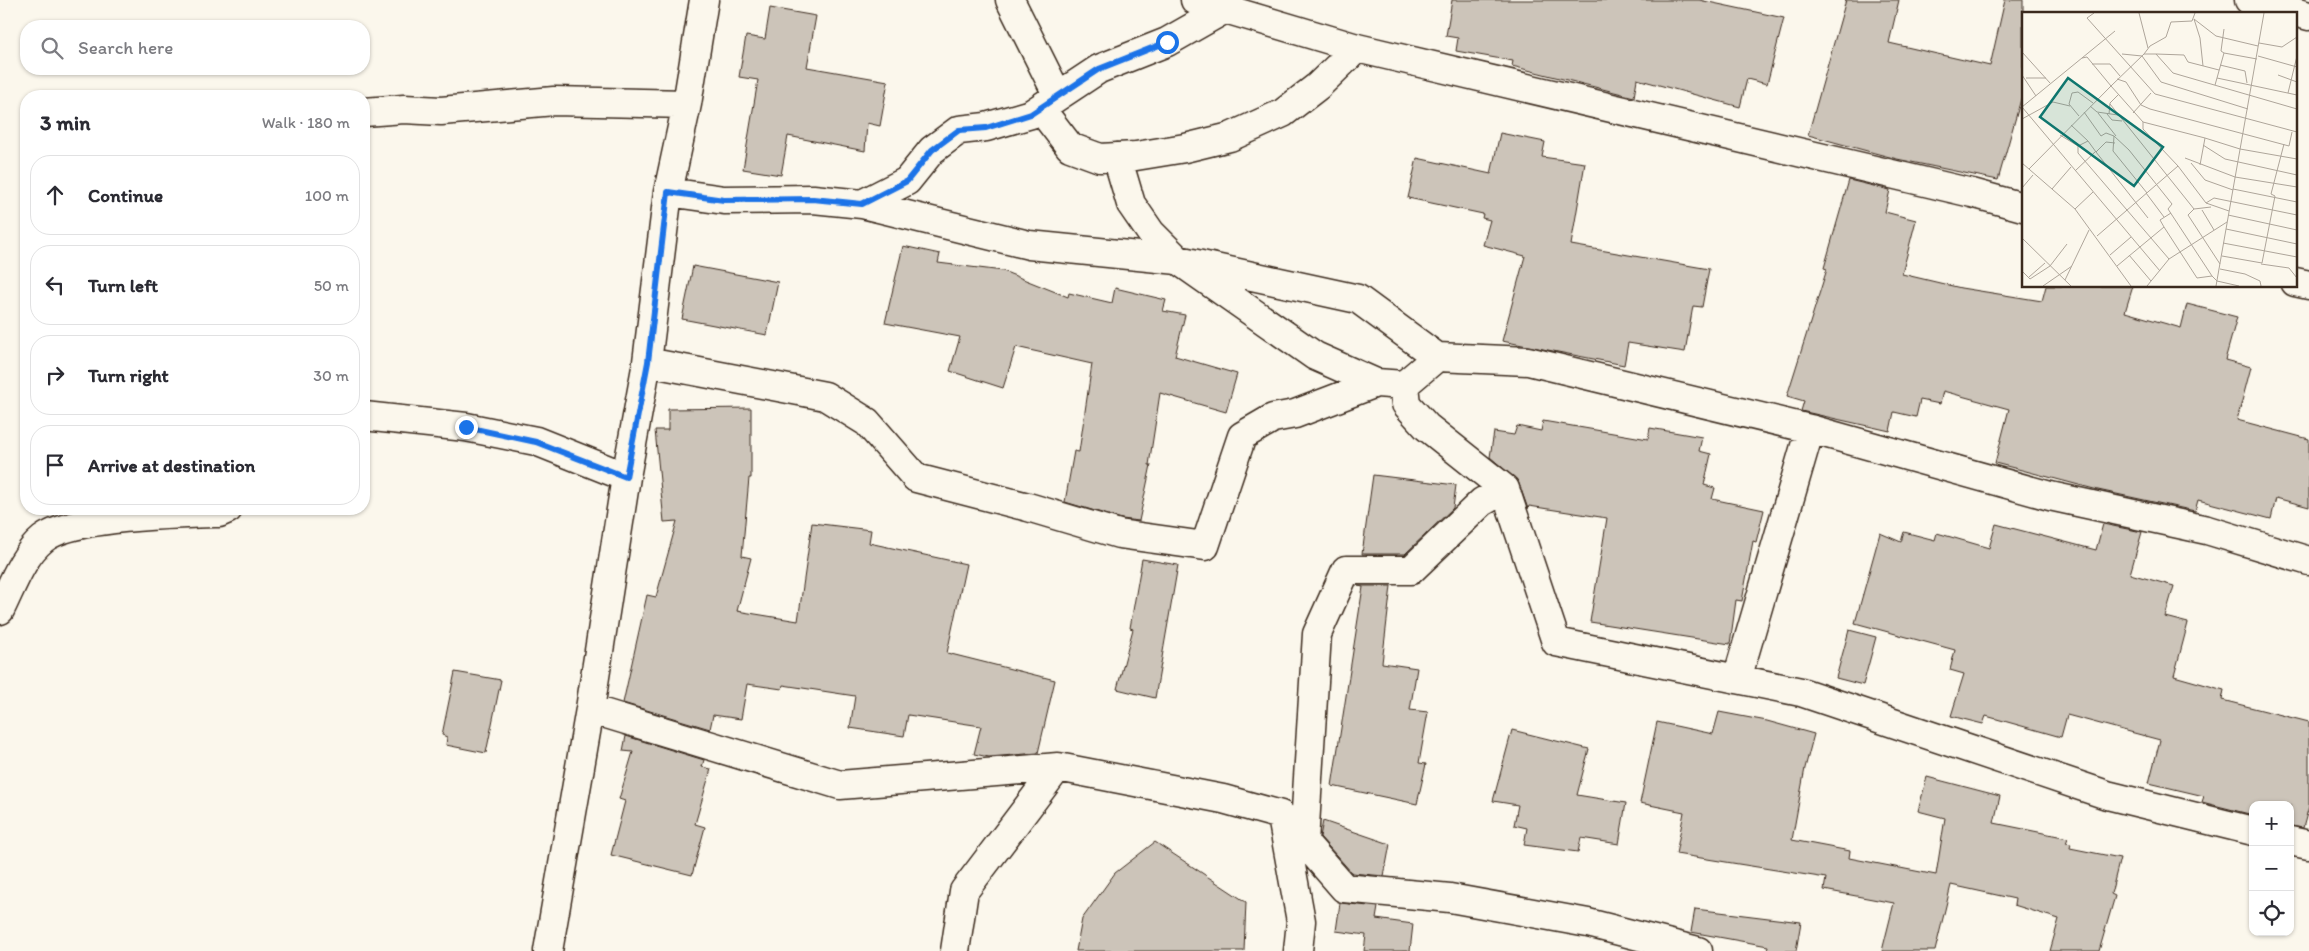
<!DOCTYPE html>
<meta charset="utf-8">
<style>
body{margin:0;font-family:Itim,sans-serif;background:#f2f2f3;color:#2b2b33}
.controls{position:absolute;right:15px;bottom:15px;display:grid;overflow:hidden;border-radius:10px;box-shadow:0 1px 4px #0004}
.controls button{width:45px;height:45px;display:grid;place-items:center;padding:0;border:0;border-bottom:1px solid #e1e1e2;background:#fff;color:#2b2b33;font:25px sans-serif}
.stop{position:absolute;width:15px;height:15px;margin:-11px;border:4px solid #1a73e8;border-radius:50%;background:#fff}
.stop.end{background:#1a73e8;border-color:#fff;box-shadow:0 1px 5px #0008}
.list{margin:0;padding:0;list-style:none}
h2{display:flex;justify-content:space-between;align-items:center;height:65px;margin:0;padding:0 20px;font-size:21px}
h2 small{font-size:16px;font-weight:400;color:#7c7c81}
.list li{display:grid;grid-template-columns:32px 1fr auto;gap:15px;align-items:center;box-sizing:border-box;height:80px;margin:0 10px 10px;padding:0 10px;border:1px solid #e1e1e2;border-radius:20px}
.list b{display:block;font-size:19px;white-space:nowrap}
.list em{font-size:16px;font-style:normal;color:#7c7c81}
.icon{flex:none;width:28px;height:28px;fill:none;stroke:currentColor;stroke-width:2;stroke-linecap:round;stroke-linejoin:round}
.map{position:relative;flex:none;width:2309px;height:951px;overflow:hidden}
.search{position:absolute;background:#fff;box-shadow:0 1px 4px #0004;left:20px;top:20px;width:350px;height:55px;display:flex;align-items:center;gap:12px;box-sizing:border-box;padding:0 18px;border-radius:20px;color:#7c7c81;font-size:19px}
.panel{position:absolute;background:#fff;box-shadow:0 1px 4px #0004;left:20px;top:90px;width:350px;height:425px;border-radius:20px}
.map>svg:first-child{display:block}
.building{fill:#ccc4b9;stroke:#3b2a1e}
.lines{fill:none;stroke-linecap:round;stroke-linejoin:round}
.minor-casing{stroke:#3b2a1e;stroke-width:31}
.minor{stroke:#fbf7ec;stroke-width:28}
.route{stroke:#1a73e8;stroke-width:6}
.inset-road{fill:none;stroke:#aea59a;stroke-width:1}
.view{fill:#0f766e;fill-opacity:0.15;stroke:#0f766e;stroke-width:2.5}
.inset-edge{fill:none;stroke:#3b2a1e;stroke-width:2.5}
</style>
<div class="map">
<svg width="2309" height="951" viewBox="0 0 2309 951">
<rect width="100%" height="100%" fill="#fbf7ec"/>
<filter id="ink" filterUnits="userSpaceOnUse"><feTurbulence type="fractalNoise" baseFrequency=".02" numOctaves="2"/><feDisplacementMap in="SourceGraphic" scale="10" xChannelSelector="R" yChannelSelector="G"/><feConvolveMatrix kernelMatrix="1 2 1 2 8 2 1 2 1" color-interpolation-filters="sRGB"/></filter>
<g filter="url(#ink)">
<path class="building" d="M 1452,0 L 1699,0 L 1784,18 L 1767,84 L 1747,79 L 1740,107 L 1637,79 L 1634,97 L 1512,66 L 1513,61 L 1456,51 L 1458,38 L 1446,36 Z
M 1846,0 L 1899,0 L 1889,43 L 1990,66 L 2005,0 L 2023,0 L 2023,92 L 1998,180 L 1897,159 L 1808,135 Z
M 770,8 L 816,16 L 807,67 L 888,81 L 880,126 L 867,123 L 865,151 L 788,136 L 781,175 L 743,169 L 758,80 L 739,77 L 746,36 L 765,39 Z
M 1500,133 L 1545,142 L 1542,157 L 1585,163 L 1571,245 L 1709,269 L 1702,307 L 1693,306 L 1685,352 L 1628,343 L 1624,365 L 1502,341 L 1525,256 L 1483,245 L 1490,220 L 1482,218 L 1483,214 L 1408,198 L 1417,158 L 1491,174 Z
M 1849,180 L 1890,190 L 1885,212 L 1916,220 L 1902,274 L 1961,288 L 2042,301 L 2046,286 L 2133,286 L 2125,312 L 2181,328 L 2187,304 L 2237,317 L 2225,360 L 2251,367 L 2237,420 L 2309,439 L 2309,507 L 2276,498 L 2271,519 L 2198,500 L 2195,511 L 2098,490 L 1995,463 L 2009,409 L 1943,391 L 1940,404 L 1920,400 L 1916,417 L 1894,412 L 1890,431 L 1801,411 L 1804,401 L 1787,396 L 1827,269 L 1824,268 Z
M 903,246 L 940,254 L 938,263 L 1003,271 L 1068,297 L 1069,293 L 1112,303 L 1115,288 L 1166,300 L 1163,311 L 1185,315 L 1175,356 L 1237,374 L 1226,412 L 1160,393 L 1149,465 L 1151,465 L 1139,521 L 1122,519 L 1065,502 L 1074,451 L 1079,452 L 1092,364 L 1016,347 L 1003,388 L 950,371 L 960,337 L 885,323 Z
M 693,266 L 778,282 L 767,335 L 682,319 Z
M 751,408 L 751,478 L 749,478 L 742,556 L 751,558 L 737,611 L 798,621 L 812,523 L 871,530 L 869,543 L 966,564 L 947,653 L 1055,680 L 1038,753 L 989,757 L 974,754 L 981,726 L 908,715 L 904,736 L 850,728 L 855,696 L 783,685 L 782,689 L 747,684 L 741,719 L 713,715 L 710,729 L 623,703 L 647,595 L 656,597 L 677,521 L 664,522 L 655,430 L 668,430 L 668,409 Z
M 1543,421 L 1648,439 L 1650,428 L 1702,437 L 1699,451 L 1711,454 L 1704,485 L 1715,488 L 1712,499 L 1764,510 L 1756,542 L 1753,541 L 1742,601 L 1736,600 L 1730,644 L 1590,622 L 1607,518 L 1529,506 L 1528,509 L 1518,481 L 1490,457 L 1494,432 L 1514,435 L 1517,426 L 1541,431 Z
M 1373,475 L 1456,485 L 1453,508 L 1405,554 L 1362,554 Z
M 1996,524 L 2096,550 L 2103,524 L 2142,532 L 2130,574 L 2174,586 L 2165,617 L 2188,623 L 2174,676 L 2224,690 L 2222,700 L 2309,722 L 2309,806 L 2303,828 L 2290,826 L 2290,805 L 2253,805 L 2253,815 L 2202,802 L 2204,796 L 2149,783 L 2160,740 L 2067,715 L 2061,737 L 1986,716 L 1983,724 L 1951,716 L 1964,674 L 1950,670 L 1955,650 L 1855,623 L 1880,533 L 1901,542 L 1904,532 L 1935,540 L 1937,533 L 1989,548 Z
M 1142,559 L 1178,565 L 1155,698 L 1117,689 L 1133,629 L 1130,628 Z
M 1358,586 L 1391,586 L 1382,663 L 1417,668 L 1410,710 L 1428,712 L 1419,763 L 1426,764 L 1417,804 L 1332,786 L 1363,587 Z
M 1849,630 L 1876,637 L 1863,685 L 1836,678 Z
M 455,672 L 501,680 L 486,753 L 446,745 L 447,737 L 442,735 Z
M 1719,712 L 1767,721 L 1814,734 L 1805,768 L 1792,840 L 1850,851 L 1849,858 L 1936,875 L 1945,818 L 1918,811 L 1927,777 L 2000,796 L 1994,823 L 2068,838 L 2066,843 L 2071,844 L 2070,848 L 2120,858 L 2111,894 L 2115,896 L 2099,951 L 2050,951 L 2059,919 L 2014,905 L 2015,899 L 1951,885 L 1935,951 L 1882,951 L 1894,903 L 1824,890 L 1826,878 L 1676,854 L 1684,812 L 1640,803 L 1657,722 L 1713,734 Z
M 1512,730 L 1589,749 L 1577,795 L 1626,803 L 1619,844 L 1581,838 L 1578,852 L 1524,845 L 1527,828 L 1514,825 L 1518,805 L 1493,801 Z
M 626,736 L 704,760 L 702,767 L 711,769 L 695,824 L 705,827 L 692,875 L 611,855 L 625,801 L 619,799 L 633,752 L 623,751 Z
M 1323,821 L 1390,844 L 1384,876 L 1352,873 L 1320,837 Z
M 1155,842 L 1246,902 L 1244,951 L 1076,951 L 1082,919 L 1115,873 Z
M 1340,903 L 1378,907 L 1376,919 L 1413,924 L 1410,951 L 1364,951 L 1366,935 L 1336,931 Z
M 1695,909 L 1801,922 L 1796,951 L 1767,951 L 1768,946 L 1691,932 Z"/>
<g class="lines">
<defs>
<path id="minor" d="M 1010,0 L 1058,96
M 1195,0 L 1357,48 L 1972,193 L 2023,207
M 2249,0 L 2309,16
M 1040,108 L 1070,147 L 1100,158 L 1136,156 L 1185,148 L 1230,137 L 1283,113 L 1318,86 L 1357,48
M 364,112 L 404,109 L 441,111 L 554,101 L 687,104
M 1117,157 L 1131,204 L 1151,233 L 1178,260 L 1315,356 L 1376,383
M 668,192 L 724,200 L 813,199 L 862,204 L 907,181 L 932,150 L 959,130 L 986,127 L 1031,114 L 1099,69 L 1167,42 L 1225,9
M 862,204 L 1029,245 L 1178,260 L 1358,299 L 1437,357
M 2295,282 L 2309,285
M 647,362 L 825,396 L 867,422 L 916,478 L 1028,507 L 1119,534 L 1205,546 L 1242,436 L 1273,418 L 1295,414 L 1376,383 L 1404,385 L 1406,404 L 1427,427 L 1505,489 L 1556,642 L 1801,692 L 2107,795 L 2253,831
M 1404,385 L 1437,357 L 1528,361 L 1810,429 L 2050,496 L 2207,530 L 2309,561
M 364,416 L 466,427 L 536,441 L 626,477
M 0,610 C 12,586 22,556 43,539 C 72,516 181,514 219,513 L 228,509
M 1737,679 L 1810,429
M 590,709 L 840,785 L 1058,767
M 1282,817 L 1301,921 L 1298,951
M 2290,841 L 2309,845
M 1304,842 L 1344,888 L 1450,898 L 1588,923 L 1698,951
M 548,951 L 590,709 L 626,477 L 647,362 L 668,192 L 687,104 L 704,0
M 955,951 L 964,891 L 1058,767 L 1223,799 L 1281,815 L 1304,842 L 1317,634 L 1346,570 L 1411,570 L 1482,502 L 1505,489"/>
</defs>
<use href="#minor" class="minor-casing"/>
<use href="#minor" class="minor"/>
</g>
</g>
<g class="lines" filter="url(#ink)">
<path class="route" d="M 466,427 L 536,442 L 626,477 L 648,362 L 668,192 L 724,200 L 813,199 L 862,204 L 907,181 L 932,150 L 959,130 L 986,128 L 1031,114 L 1099,69 L 1167,42"/>
</g>
<g transform="translate(2022 12)">
<rect width="275" height="275" fill="#fbf7ec"/>
<path class="inset-road" d="M 72,1 L 65,6 L 133,82 L 275,120M 117,1 L 126,36M 237,31 L 260,35 L 275,25M 0,40 L 28,71M 202,41 L 235,47M 100,42 L 120,44 L 139,70 L 226,97M 122,42 L 128,34 L 144,25 L 149,10 L 170,9 L 173,1M 134,42 L 162,43 L 166,50 L 197,58M 236,44 L 275,55M 60,46 L 65,45 L 89,74 L 122,42 L 134,42 L 151,61 L 275,97M 70,52 L 88,52 L 98,64M 198,53 L 223,59 L 225,71M 181,54 L 178,26 L 172,7 L 194,24 L 236,34M 0,63 L 14,84M 256,63 L 275,70M 4,66 L 24,66M 195,66 L 202,41 L 199,39 L 202,17M 95,67 L 104,70 L 119,93 L 128,97 L 267,134 L 270,120M 193,73 L 195,66 L 275,83M 266,81 L 275,44M 88,92 L 172,197 L 189,195M 68,94 L 75,100 L 96,103M 0,95 L 138,259M 0,95 L 93,19M 62,100 L 79,124 L 84,121 L 92,124 L 91,139 L 125,181M 76,101 L 94,124M 111,101 L 129,81M 85,102 L 90,108 L 100,109M 87,102 L 88,91 L 97,82M 57,104 L 47,92 L 50,81 L 56,80 L 71,91M 0,107 L 31,90 L 48,94M 49,113 L 66,129M 38,123 L 56,134 L 66,129 L 74,140 L 84,130 L 93,131M 92,124 L 107,138 L 150,192 L 146,197 L 190,264M 183,126 L 218,137 L 275,147M 181,133 L 203,147 L 275,163M 56,134 L 56,141 L 147,247 L 125,274M 74,140 L 126,206M 163,146 L 213,165 L 275,175M 0,151 L 53,197 L 109,274M 169,151 L 183,168 L 211,178M 156,154 L 184,191 L 207,199M 7,157 L 89,74 L 121,110 L 183,126 L 178,153M 53,159 L 74,139M 0,176 L 11,163M 30,177 L 49,155M 211,177 L 275,190M 124,181 L 142,205M 184,191 L 192,186 L 275,203M 53,197 L 71,180M 172,197 L 166,203 L 198,252M 180,198 L 192,218M 206,203 L 275,218M 142,215 L 175,266 L 190,264 L 195,269 L 217,274M 204,217 L 275,232M 75,224 L 156,154 L 121,117 L 121,110M 0,226 L 49,274M 201,231 L 275,245M 88,243 L 109,225M 107,243 L 129,269M 200,244 L 240,251 L 253,184 L 249,182 L 262,132M 147,247 L 205,210M 239,252 L 267,256 L 275,266M 95,254 L 142,215 L 138,208 L 149,201M 198,257 L 223,262 L 238,269 L 239,274M 0,259 L 8,267 L 28,254 L 45,232M 7,265 L 23,251M 43,268 L 67,218M 21,274 L 50,254M 194,274 L 242,1"/>
<path class="view" d="M 46,66 L 141,135 L 112,174 L 18,105 Z"/>
<rect width="275" height="275" class="inset-edge"/>
</g>
</svg>
<div class="controls">
<button>+</button>
<button>−</button>
<button><svg class="icon" aria-label="locate" viewBox="0 0 24 24"><circle cx="12" cy="12" r="6"/><path d="M12 2v4M12 18v4M2 12h4M18 12h4"/></svg></button>
</div>
<div class="stop" style="left:1167px;top:42px"></div>
<div class="stop end" style="left:466px;top:427px"></div>
<div class="search"><svg class="icon" aria-label="search" viewBox="0 0 24 24"><circle cx="10" cy="10" r="6"/><path d="M15 15l6 6"/></svg>Search here</div>
<section class="panel">
<h2>3 min<small>Walk · 180 m</small></h2>
<ul class="list">
<li><svg class="icon" aria-label="ahead" viewBox="0 0 24 24"><path d="M12 20V5M6 11l6-6 6 6"/></svg><div><b>Continue</b></div><em>100 m</em></li>
<li><svg class="icon" aria-label="left" viewBox="0 0 24 24"><path d="M17 20v-9H6M10 6l-5 5 5 5"/></svg><div><b>Turn left</b></div><em>50 m</em></li>
<li><svg class="icon" aria-label="right" viewBox="0 0 24 24"><path d="M7 20v-9h11M14 6l5 5-5 5"/></svg><div><b>Turn right</b></div><em>30 m</em></li>
<li><svg class="icon" aria-label="arrive" viewBox="0 0 24 24"><path d="M6 21V4h12l-3 4 3 4H6"/></svg><div><b>Arrive at destination</b></div></li>
</ul>
</section>
</div>
